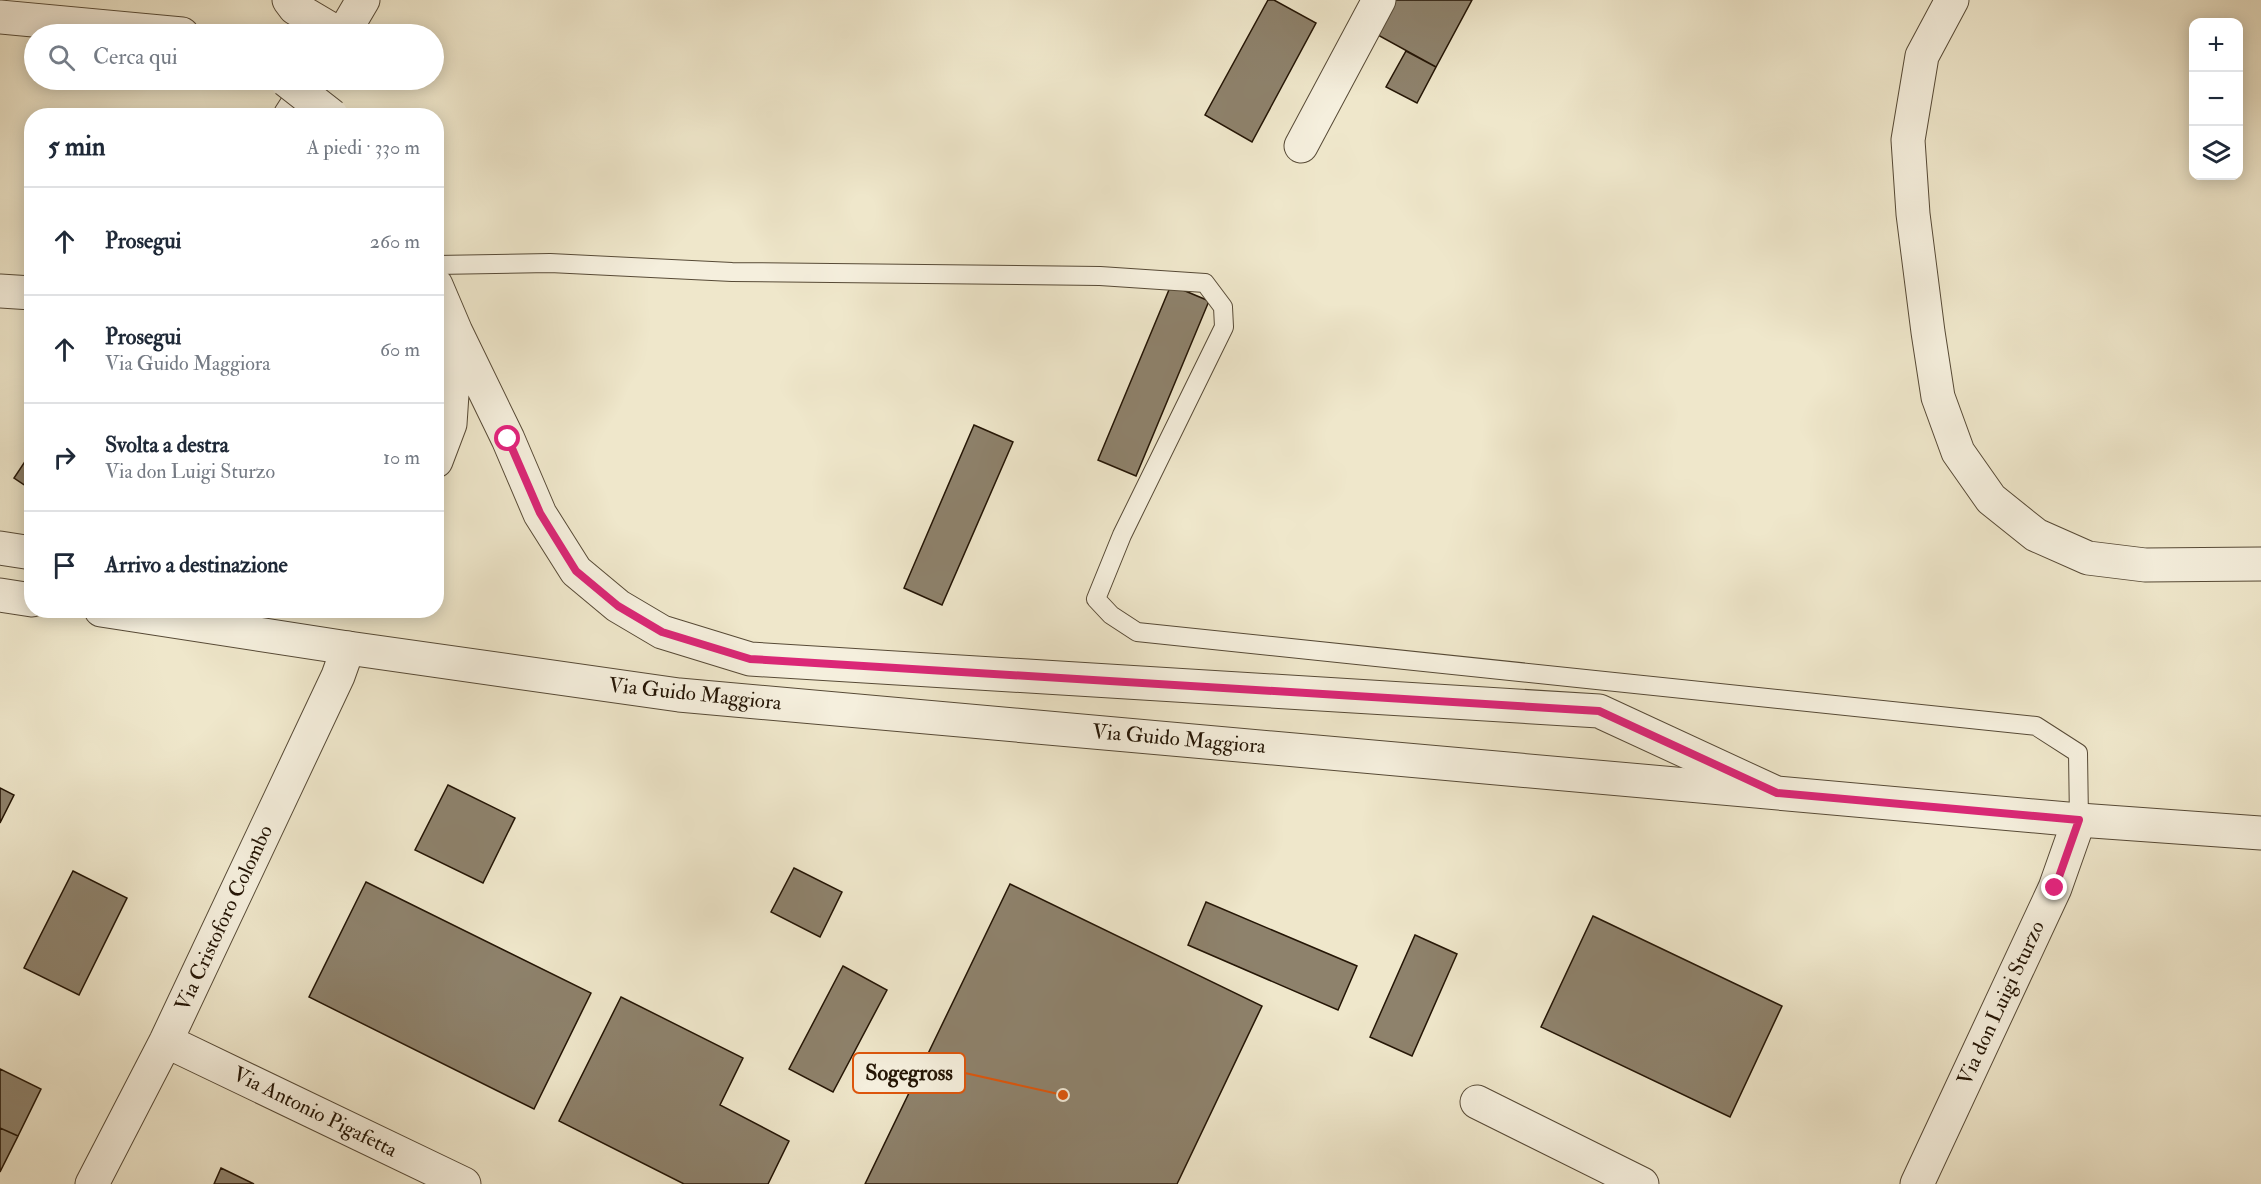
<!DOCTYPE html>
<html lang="it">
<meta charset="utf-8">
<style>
body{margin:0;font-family:"IM FELL Double Pica",serif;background:#f6f6f7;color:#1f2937}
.controls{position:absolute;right:18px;top:18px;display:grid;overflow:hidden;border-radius:12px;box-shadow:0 3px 15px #0003}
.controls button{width:54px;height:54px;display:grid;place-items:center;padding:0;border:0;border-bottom:2px solid #e0e1e3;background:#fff;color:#1f2937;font:30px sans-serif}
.stop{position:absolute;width:18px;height:18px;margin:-14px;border:4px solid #db2777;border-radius:50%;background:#fff}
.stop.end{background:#db2777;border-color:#fff;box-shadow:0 2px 6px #0008}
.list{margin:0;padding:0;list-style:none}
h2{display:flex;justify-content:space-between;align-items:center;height:78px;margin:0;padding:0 24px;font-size:26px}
h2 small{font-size:20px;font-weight:400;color:#747a83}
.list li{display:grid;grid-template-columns:39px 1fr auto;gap:18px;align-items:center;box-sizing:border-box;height:108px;padding:0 24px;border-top:2px solid #e0e1e3}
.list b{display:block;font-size:22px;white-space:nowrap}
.list p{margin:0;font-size:20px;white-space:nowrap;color:#747a83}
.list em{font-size:20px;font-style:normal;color:#747a83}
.icon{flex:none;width:33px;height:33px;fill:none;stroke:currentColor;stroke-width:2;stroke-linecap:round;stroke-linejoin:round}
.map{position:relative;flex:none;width:2261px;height:1184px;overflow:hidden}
.search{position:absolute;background:#fff;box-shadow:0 3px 15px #0003;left:24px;top:24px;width:420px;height:66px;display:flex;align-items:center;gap:15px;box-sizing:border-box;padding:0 21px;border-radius:33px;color:#747a83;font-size:22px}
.panel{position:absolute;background:#fff;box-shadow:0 3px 15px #0003;left:24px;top:108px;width:420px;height:510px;border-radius:24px}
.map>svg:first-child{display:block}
.building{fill:#8e826c;stroke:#241505;stroke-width:1.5}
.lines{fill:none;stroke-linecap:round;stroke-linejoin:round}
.service-casing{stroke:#574a36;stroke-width:20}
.minor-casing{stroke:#574a36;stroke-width:35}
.tertiary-casing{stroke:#574a36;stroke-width:35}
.service{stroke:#f5efdd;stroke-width:18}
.minor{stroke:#f5efdd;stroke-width:33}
.tertiary{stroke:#f5efdd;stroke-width:33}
.minor-bridge-casing{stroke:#574a36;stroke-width:35;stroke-linecap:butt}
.minor-bridge{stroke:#f5efdd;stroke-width:33}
.route{stroke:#db2777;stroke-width:8}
.labels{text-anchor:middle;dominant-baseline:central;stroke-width:5;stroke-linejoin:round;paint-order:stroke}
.street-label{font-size:21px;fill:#241505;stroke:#f5efdd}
.leader{fill:none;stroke:#de560c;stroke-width:2}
.callout-dot{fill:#de560c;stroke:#f5efdd;stroke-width:2}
.callout{fill:#f5efdd;stroke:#de560c;stroke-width:2}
.callout-label{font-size:22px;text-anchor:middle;font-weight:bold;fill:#241505}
</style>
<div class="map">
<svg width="2261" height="1184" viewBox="0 0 2261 1184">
<rect width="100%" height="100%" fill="#efe7cb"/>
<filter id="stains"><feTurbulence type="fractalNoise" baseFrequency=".00333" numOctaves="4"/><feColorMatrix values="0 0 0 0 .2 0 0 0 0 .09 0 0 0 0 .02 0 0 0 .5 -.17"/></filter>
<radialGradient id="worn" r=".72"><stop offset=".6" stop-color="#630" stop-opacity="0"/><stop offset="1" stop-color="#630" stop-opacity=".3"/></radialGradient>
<path class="building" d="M 1268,0 L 1274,0 L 1316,23 L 1252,142 L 1205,115 Z
M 1395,0 L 1472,0 L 1436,67 L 1376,34 Z
M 1406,51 L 1436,67 L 1417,103 L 1386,87 Z
M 1171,285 L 1209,301 L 1136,476 L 1098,460 Z
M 974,425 L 1013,442 L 942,605 L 904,588 Z
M 32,451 L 32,490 L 14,478 Z
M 448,785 L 515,818 L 483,883 L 415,850 Z
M 0,788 L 14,795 L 0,823 Z
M 794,868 L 842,892 L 820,937 L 771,912 Z
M 73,871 L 127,898 L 79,995 L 24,968 Z
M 366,882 L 591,993 L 534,1109 L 309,997 Z
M 1010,884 L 1262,1006 L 1177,1184 L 865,1184 Z
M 1206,902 L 1357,966 L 1338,1010 L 1188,945 Z
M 1593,916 L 1782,1006 L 1730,1117 L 1541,1027 Z
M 1415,935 L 1457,954 L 1412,1056 L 1370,1037 Z
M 843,966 L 887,990 L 833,1092 L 789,1069 Z
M 621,997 L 743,1058 L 720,1105 L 789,1141 L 768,1184 L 684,1184 L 559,1121 Z
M 0,1069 L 41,1089 L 18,1136 L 0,1128 Z
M 0,1128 L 18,1136 L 0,1172 Z
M 221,1168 L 254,1184 L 214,1184 Z"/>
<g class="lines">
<defs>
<path id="service" d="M 436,265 L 550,263 L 732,272 L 1100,276 L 1205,283 L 1223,307 L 1224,327 L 1122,535 L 1096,599 L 1111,615 L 1137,632 L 2036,726 L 2078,753 L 2079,820"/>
<path id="minor" d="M 289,0 L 295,8 L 339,34
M 0,17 L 182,34
M 343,34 L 363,0
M 290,116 L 313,80
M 1301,146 L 1379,0
M 436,285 L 456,332 L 508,439 L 540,514 L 576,571 L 618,606 L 662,632 L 750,659 L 1599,711 L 1772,791
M 0,291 L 32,293
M 436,461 L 450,424 L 456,334
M 0,548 L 32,553
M 166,1041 L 464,1184
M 1477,1102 L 1642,1184
M 92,1184 L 166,1041 L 338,676 L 348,648
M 1917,1184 L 2055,888 L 2079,820"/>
<path id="tertiary" d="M 1952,0 L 1922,56 L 1908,140 L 1913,214 L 1928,332 L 1938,397 L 1958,452 L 1991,499 L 2036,535 L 2088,558 L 2145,565 L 2261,564
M 0,595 L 32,600
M 101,610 L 348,648 L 679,695 L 2079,820 L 2261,833"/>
</defs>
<use href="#service" class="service-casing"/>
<use href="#minor" class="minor-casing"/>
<use href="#tertiary" class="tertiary-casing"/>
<use href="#service" class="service"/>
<use href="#minor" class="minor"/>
<use href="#tertiary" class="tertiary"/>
<defs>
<path id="minor-bridge" d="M 286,80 L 332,116"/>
</defs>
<use href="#minor-bridge" class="minor-bridge-casing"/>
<use href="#minor-bridge" class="minor-bridge"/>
</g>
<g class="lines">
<path class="route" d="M 508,439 L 540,513 L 576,571 L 618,606 L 662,632 L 750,659 L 1599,711 L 1777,793 L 2079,820 L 2055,888"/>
</g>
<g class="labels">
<g class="street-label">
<text transform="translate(695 694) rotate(6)">Via Guido Maggiora</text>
<text transform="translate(1179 739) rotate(5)">Via Guido Maggiora</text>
<text transform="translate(224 918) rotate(-65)">Via Cristoforo Colombo</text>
<text transform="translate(2001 1003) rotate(-65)">Via don Luigi Sturzo</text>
<text transform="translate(315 1112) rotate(26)">Via Antonio Pigafetta</text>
</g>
</g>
<path class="leader" d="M1063 1095L965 1073"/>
<circle class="callout-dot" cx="1063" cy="1095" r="6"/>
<rect class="callout" x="853" y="1053" width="112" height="40" rx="6"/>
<g class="callout-label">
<text x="909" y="1080">Sogegross</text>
</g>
<rect width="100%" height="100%" filter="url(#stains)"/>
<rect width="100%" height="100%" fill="url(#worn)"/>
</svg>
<div class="controls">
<button>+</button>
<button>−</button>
<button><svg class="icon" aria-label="layers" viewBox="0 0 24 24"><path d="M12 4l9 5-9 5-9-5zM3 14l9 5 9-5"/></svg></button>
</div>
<div class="stop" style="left:508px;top:439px"></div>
<div class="stop end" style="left:2055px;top:888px"></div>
<div class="search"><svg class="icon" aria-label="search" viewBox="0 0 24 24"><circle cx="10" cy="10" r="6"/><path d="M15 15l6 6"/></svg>Cerca qui</div>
<section class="panel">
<h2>5 min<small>A piedi · 330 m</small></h2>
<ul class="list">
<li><svg class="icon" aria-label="ahead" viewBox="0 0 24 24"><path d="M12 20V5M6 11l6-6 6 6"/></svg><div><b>Prosegui</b></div><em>260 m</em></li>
<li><svg class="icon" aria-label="ahead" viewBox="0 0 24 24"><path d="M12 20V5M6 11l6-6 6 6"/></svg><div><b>Prosegui</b><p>Via Guido Maggiora</p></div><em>60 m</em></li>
<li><svg class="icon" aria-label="right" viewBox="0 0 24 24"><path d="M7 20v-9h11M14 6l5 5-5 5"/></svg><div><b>Svolta a destra</b><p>Via don Luigi Sturzo</p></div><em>10 m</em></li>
<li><svg class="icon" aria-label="arrive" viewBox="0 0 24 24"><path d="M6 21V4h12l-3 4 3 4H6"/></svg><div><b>Arrivo a destinazione</b></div></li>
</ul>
</section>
</div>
